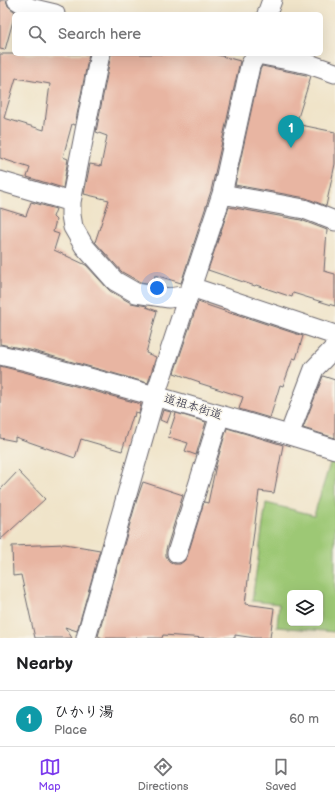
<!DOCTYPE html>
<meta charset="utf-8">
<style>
body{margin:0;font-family:"Balsamiq Sans","Klee One",sans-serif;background:#f6f6f6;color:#202124}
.controls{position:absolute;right:12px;bottom:12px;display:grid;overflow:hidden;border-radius:6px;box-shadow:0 4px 16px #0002}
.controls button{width:36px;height:36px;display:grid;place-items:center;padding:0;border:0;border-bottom:1px solid #e0e0e0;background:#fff;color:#202124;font:20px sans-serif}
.you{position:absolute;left:157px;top:288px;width:14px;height:14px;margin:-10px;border:3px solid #fff;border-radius:50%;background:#1a73e8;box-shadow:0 0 0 6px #1a73e833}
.badge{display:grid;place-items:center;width:26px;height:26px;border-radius:50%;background:#7c3aed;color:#fff;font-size:13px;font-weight:700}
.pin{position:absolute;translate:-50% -33px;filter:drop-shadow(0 1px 2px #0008)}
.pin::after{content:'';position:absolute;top:21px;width:14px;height:12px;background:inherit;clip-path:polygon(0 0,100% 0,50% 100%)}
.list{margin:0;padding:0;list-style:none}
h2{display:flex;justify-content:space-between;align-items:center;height:52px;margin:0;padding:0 16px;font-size:17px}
h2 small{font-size:13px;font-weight:400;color:#757577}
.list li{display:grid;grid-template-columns:26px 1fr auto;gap:12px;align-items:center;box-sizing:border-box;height:56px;padding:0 16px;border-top:1px solid #e0e0e0}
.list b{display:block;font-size:15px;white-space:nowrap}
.list p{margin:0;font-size:13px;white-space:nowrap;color:#757577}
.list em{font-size:13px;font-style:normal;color:#757577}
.icon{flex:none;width:22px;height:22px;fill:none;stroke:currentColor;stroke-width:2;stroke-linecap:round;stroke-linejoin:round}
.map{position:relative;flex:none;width:335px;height:638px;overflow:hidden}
.search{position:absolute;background:#fff;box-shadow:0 4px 16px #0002;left:12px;right:12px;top:12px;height:44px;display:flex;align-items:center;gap:10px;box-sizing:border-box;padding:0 14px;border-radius:6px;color:#757577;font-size:15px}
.sheet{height:108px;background:#fff}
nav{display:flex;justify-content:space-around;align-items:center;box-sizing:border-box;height:56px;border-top:1px solid #e0e0e0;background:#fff;font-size:11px;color:#757577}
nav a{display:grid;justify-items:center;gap:2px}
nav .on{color:#7c3aed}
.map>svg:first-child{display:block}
.park{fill:#9dc875;stroke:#607558;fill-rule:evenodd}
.building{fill:#e8b5a2;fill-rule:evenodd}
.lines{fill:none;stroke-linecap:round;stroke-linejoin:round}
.minor-casing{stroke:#6a666d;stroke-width:21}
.minor{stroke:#fff;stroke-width:19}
.labels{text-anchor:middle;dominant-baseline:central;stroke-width:3;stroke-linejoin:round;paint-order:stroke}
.street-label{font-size:12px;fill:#22223b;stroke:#f7f3e8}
</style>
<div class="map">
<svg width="335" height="638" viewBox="0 0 335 638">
<rect width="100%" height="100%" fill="#f7f3e8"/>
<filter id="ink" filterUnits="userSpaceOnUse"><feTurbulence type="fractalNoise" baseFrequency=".025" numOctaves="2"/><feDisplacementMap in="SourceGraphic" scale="8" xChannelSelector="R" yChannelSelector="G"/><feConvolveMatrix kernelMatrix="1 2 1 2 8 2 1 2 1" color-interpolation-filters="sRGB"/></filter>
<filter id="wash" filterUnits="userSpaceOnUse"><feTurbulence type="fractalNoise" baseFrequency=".012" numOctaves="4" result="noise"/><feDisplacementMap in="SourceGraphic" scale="16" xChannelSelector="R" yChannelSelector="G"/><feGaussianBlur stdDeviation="0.9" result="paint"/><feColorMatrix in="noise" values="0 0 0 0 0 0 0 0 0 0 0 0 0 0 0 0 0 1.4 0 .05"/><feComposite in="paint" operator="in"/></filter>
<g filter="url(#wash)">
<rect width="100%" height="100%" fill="#f0e4c9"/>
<path class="park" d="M 331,460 L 335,461 L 335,632 L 277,627 L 279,604 L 252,601 L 266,503 L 314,515 ZM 290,593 L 320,593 L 320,623 L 290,623 Z"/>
<g id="blocks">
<path class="building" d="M 0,0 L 6,0 L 8,6 L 15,12 L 14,14 L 14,17 L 5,50 L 0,49 Z
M 0,54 L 89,54 L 75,125 L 72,124 L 63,157 L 68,159 L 63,188 L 27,177 L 30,168 L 0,158 ZM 16,78 L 50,84 L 44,130 L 4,118 Z
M 111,54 L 214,54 L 240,61 L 211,191 L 181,283 L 155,275 L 153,284 L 140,282 L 122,272 L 95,242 L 109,200 L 84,194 L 90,164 L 101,166 L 107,136 L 96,132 Z
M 262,66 L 306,75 L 311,76 L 296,124 L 335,132 L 335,164 L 326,206 L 306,198 L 235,185 L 260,70 Z
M 31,202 L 56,209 L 53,217 L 56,220 L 53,232 L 59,234 L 54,250 L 86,265 L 110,291 L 131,303 L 147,306 L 146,307 L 157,311 L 146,353 L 156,357 L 148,383 L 30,350 L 0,344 L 0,208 L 26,216 Z
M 229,207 L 301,220 L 327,230 L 324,271 L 335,274 L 335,306 L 293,293 L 292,297 L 256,285 L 255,286 L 208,270 Z
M 198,302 L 233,314 L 233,313 L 236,314 L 303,336 L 296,359 L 293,358 L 283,386 L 280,385 L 270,418 L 239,409 L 243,397 L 199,383 L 200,382 L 174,373 Z
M 0,366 L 24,372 L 141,404 L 139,413 L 135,412 L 134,417 L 133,416 L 122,451 L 81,439 L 75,458 L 15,437 L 15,441 L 0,438 Z
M 323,376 L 335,380 L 335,438 L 303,428 Z
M 163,410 L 171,412 L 167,423 L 160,420 Z
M 176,413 L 206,422 L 196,455 L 185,451 L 188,443 L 168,437 Z
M 227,428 L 283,445 L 274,493 L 259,491 L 245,604 L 274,608 L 270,638 L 255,638 L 235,635 L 235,638 L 206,638 L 163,635 L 162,638 L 103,638 L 98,636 L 137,499 L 143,482 L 183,495 L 166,550 L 166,556 L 169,561 L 174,564 L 180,564 L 184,561 L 187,557 L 204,502 L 208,503 L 216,465 Z
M 18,471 L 45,499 L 0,540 L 0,490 Z
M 65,544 L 100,550 L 77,631 L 65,627 L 72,638 L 35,638 L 21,575 L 13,576 L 12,546 Z"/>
</g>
</g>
<g filter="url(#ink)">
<use href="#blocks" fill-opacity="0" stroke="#6a666d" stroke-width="1"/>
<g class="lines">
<defs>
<path id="minor" d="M 17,0 L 30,8 L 55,14
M 267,14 L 272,0
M 100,54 L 71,202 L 71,215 L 73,227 L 84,246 L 99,263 L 115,281 L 136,293 L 169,298 L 188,295
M 257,54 L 309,64 L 335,73
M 0,181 L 71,202
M 222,194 L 304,209 L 335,221
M 191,287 L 335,335
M 0,355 L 27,361 L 155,396 L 289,435 L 314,369 L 335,347
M 289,435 L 335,449
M 177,553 L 220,415
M 86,638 L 155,396 L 222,194 L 250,66 L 256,54"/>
</defs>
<use href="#minor" class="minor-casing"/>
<use href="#minor" class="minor"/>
</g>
</g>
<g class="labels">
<g class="street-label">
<text transform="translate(193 407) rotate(17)">道祖本街道</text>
</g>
</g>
</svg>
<div class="controls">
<button><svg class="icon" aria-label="layers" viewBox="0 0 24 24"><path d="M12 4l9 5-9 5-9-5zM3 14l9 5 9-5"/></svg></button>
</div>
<div class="you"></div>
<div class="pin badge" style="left:291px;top:148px;background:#0f9aa8">1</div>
<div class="search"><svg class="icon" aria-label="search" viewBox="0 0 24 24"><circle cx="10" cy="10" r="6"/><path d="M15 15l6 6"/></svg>Search here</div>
</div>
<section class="sheet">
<h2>Nearby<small></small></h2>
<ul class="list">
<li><span class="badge" style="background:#0f9aa8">1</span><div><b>ひかり湯</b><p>Place</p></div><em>60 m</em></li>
</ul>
</section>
<nav>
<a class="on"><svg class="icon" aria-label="map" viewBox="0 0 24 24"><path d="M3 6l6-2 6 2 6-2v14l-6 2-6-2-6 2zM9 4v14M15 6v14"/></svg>Map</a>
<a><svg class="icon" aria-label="directions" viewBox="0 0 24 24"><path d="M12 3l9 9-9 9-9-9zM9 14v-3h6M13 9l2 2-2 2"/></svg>Directions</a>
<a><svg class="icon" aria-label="saved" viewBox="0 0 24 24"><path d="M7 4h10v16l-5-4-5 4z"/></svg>Saved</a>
</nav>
